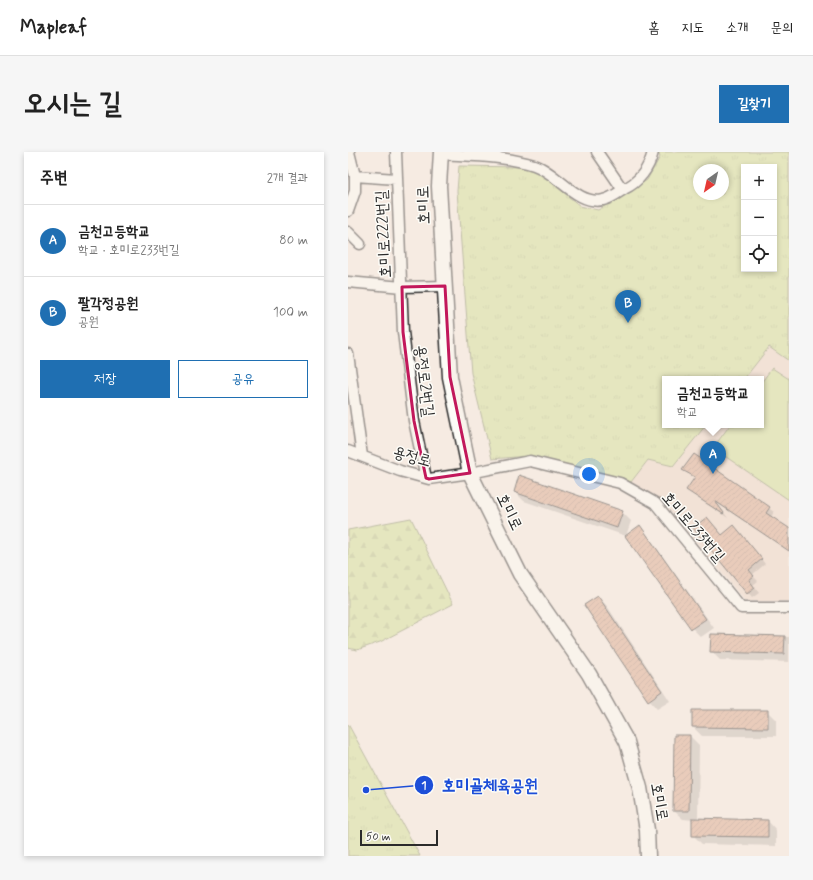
<!DOCTYPE html>
<html lang="ko">
<meta charset="utf-8">
<style>
body{margin:0;font-family:Mynerve,"Poor Story",sans-serif;background:#f6f6f6;color:#222}
.controls{position:absolute;right:12px;top:12px;display:grid;overflow:hidden;border-radius:0px;box-shadow:0 2px 6px #0003}
.controls button{width:36px;height:36px;display:grid;place-items:center;padding:0;border:0;border-bottom:1px solid #e0e0e0;background:#fff;color:#222;font:20px sans-serif}
.compass{position:absolute;left:345px;top:12px;width:36px;height:36px;border-radius:50%;background:#fff;box-shadow:0 2px 6px #0003;rotate:214deg}
.scale{position:absolute;left:12px;bottom:10px;width:78px;box-sizing:border-box;padding-left:4px;border:2px solid #2b2b2b;border-top:0;font-size:11px;line-height:14px;white-space:nowrap;color:#2b2b2b;-webkit-text-stroke:3px #fdfcf7;paint-order:stroke}
.you{position:absolute;left:241px;top:322px;width:14px;height:14px;margin:-10px;border:3px solid #fff;border-radius:50%;background:#1a73e8;box-shadow:0 0 0 6px #1a73e833}
.badge{display:grid;place-items:center;width:26px;height:26px;border-radius:50%;background:#1f6fb2;color:#fff;font-size:13px;font-weight:700}
.pin{position:absolute;translate:-50% -33px;filter:drop-shadow(0 1px 2px #0008)}
.pin::after{content:'';position:absolute;top:21px;width:14px;height:12px;background:inherit;clip-path:polygon(0 0,100% 0,50% 100%)}
.popup{position:absolute;left:314px;top:224px;width:102px;height:52px;box-sizing:border-box;display:grid;place-content:center;border-radius:0px;background:#fff;filter:drop-shadow(0 1px 3px #0005);font-size:13px;white-space:nowrap;color:#767676}
.popup b{font-size:15px;color:#222}
.popup::after{content:'';position:absolute;left:50%;top:100%;margin-left:-8px;border:8px solid transparent;border-top-color:#fff}
.list{margin:0;padding:0;list-style:none}
h2{display:flex;justify-content:space-between;align-items:center;height:52px;margin:0;padding:0 16px;font-size:17px}
h2 small{font-size:13px;font-weight:400;color:#767676}
.list li{display:grid;grid-template-columns:26px 1fr auto;gap:12px;align-items:center;box-sizing:border-box;height:72px;padding:0 16px;border-top:1px solid #e0e0e0}
.list b{display:block;font-size:15px;white-space:nowrap}
.list p{margin:0;font-size:13px;white-space:nowrap;color:#767676}
.list em{font-size:13px;font-style:normal;color:#767676}
.actions{display:flex;gap:8px;padding:12px 16px}
.actions a{flex:1;padding:9px 0;border:1px solid #1f6fb2;border-radius:0px;text-align:center;font-size:14px;color:#1f6fb2}
.actions .main{background:#1f6fb2;color:#fff}
.icon{flex:none;width:22px;height:22px;fill:none;stroke:currentColor;stroke-width:2;stroke-linecap:round;stroke-linejoin:round}
.map{position:relative;flex:none;width:441px;height:704px;overflow:hidden;border-radius:0px}
header{display:flex;align-items:center;gap:24px;box-sizing:border-box;height:56px;padding:0 20px;background:#fff;border-bottom:1px solid #e0e0e0}
header strong{font-size:19px}
nav{display:flex;gap:22px;margin-inline-start:auto;font-size:14px}
.intro{display:flex;align-items:center;justify-content:space-between;box-sizing:border-box;height:96px;padding:0 24px}
h1{margin:0;font-size:28px}
.button{padding:10px 18px;border-radius:0px;background:#1f6fb2;color:#fff;font-size:14px;font-weight:700}
main{display:flex;gap:24px;padding:0 24px}
aside{flex:1;background:#fff;border-radius:0px;box-shadow:0 2px 6px #0003}
.map>svg:first-child{display:block}
.built{fill:#edd7c8}
.forest{fill:url(#forest-firs);stroke:#7e8660}
.park{fill:url(#park-tufts);stroke:#7e8660;fill-rule:evenodd}
.pitch{fill:#d1e195;stroke:#7e8660}
.shadow{fill:#0003}
.building{fill:url(#building-hatch);stroke:#2b2b2b}
.lines{fill:none;stroke-linecap:round;stroke-linejoin:round}
.street-casing{stroke:#2b2b2b;stroke-width:13}
.secondary-casing{stroke:#2b2b2b;stroke-width:17}
.street{stroke:#fdfcf7;stroke-width:10}
.secondary{stroke:#fdfcf7;stroke-width:14}
.marked{fill:none;stroke:#c2185b;stroke-width:3;stroke-linejoin:round}
.labels{text-anchor:middle;dominant-baseline:central;stroke-width:3;stroke-linejoin:round;paint-order:stroke}
.street-label{font-size:16px;fill:#2b2b2b;stroke:#fdfcf7}
.leader{fill:none;stroke:#1d4ed8;stroke-width:1.5}
.callout-dot{fill:#1d4ed8;stroke:#fdfcf7;stroke-width:1.5}
.mark-label{font-size:12px;text-anchor:middle;font-weight:bold;fill:#fff}
.callout-label{font-size:17px;text-anchor:middle;font-weight:bold;fill:#1d4ed8;stroke:#fdfcf7;stroke-width:3;stroke-linejoin:round;paint-order:stroke}
</style>
<header>
<strong>Mapleaf</strong>
<nav><a>홈</a><a>지도</a><a>소개</a><a>문의</a></nav>
</header>
<div class="intro"><h1>오시는 길</h1><a class="button">길찾기</a></div>
<main>
<aside>
<h2>주변<small>2개 결과</small></h2>
<ul class="list">
<li><span class="badge">A</span><div><b>금천고등학교</b><p>학교 · 호미로233번길</p></div><em>80 m</em></li>
<li><span class="badge">B</span><div><b>팔각정공원</b><p>공원</p></div><em>100 m</em></li>
</ul>
<div class="actions"><a class="main">저장</a><a>공유</a></div>
</aside>
<div class="map">
<svg width="441" height="704" viewBox="0 0 441 704">
<defs>
<pattern id="forest-firs" width="22" height="20" patternUnits="userSpaceOnUse"><rect width="22" height="20" fill="#d1e195"/><path d="M5 1l3.5 6h-7zM16 11l3.5 6h-7z" fill="#b4c181"/></pattern>
<pattern id="park-tufts" width="24" height="20" patternUnits="userSpaceOnUse"><rect width="24" height="20" fill="#d1e195"/><path d="M3 7l-1-3M5 7V3M7 7l1-3M15 17l-1-3M17 17v-4M19 17l1-3" fill="none" stroke="#b4c181"/></pattern>
<pattern id="building-hatch" width="6" height="6" patternUnits="userSpaceOnUse"><rect width="6" height="6" fill="#d9a78c"/><path d="M-1 1l2-2M0 6l6-6M5 7l2-2" fill="none" stroke="#b08873"/></pattern>
</defs>
<rect width="100%" height="100%" fill="#f6ebe2"/>
<filter id="ink" filterUnits="userSpaceOnUse"><feTurbulence type="fractalNoise" baseFrequency=".025" numOctaves="2"/><feDisplacementMap in="SourceGraphic" scale="8" xChannelSelector="R" yChannelSelector="G"/><feConvolveMatrix kernelMatrix="1 2 1 2 8 2 1 2 1" color-interpolation-filters="sRGB"/></filter>
<g filter="url(#ink)">
<path class="built" d="M 421,195 L 441,209 L 441,449 L 397,449 L 316,350 L 283,330 L 300,308 L 326,313 L 358,273 L 413,273 L 413,227 L 396,227 Z"/>
<path class="forest" d="M 63,366 L 105,452 L 32,490 L 9,498 L 0,496 L 0,378 Z"/>
<path class="park" d="M 310,0 L 441,0 L 441,209 L 421,195 L 396,227 L 317,227 L 317,273 L 358,273 L 325,314 L 300,308 L 283,330 L 179,304 L 144,307 L 123,221 L 109,39 L 111,14 L 176,15 L 191,20 L 232,54 L 250,58 L 299,28 L 312,5 ZM 396,15 L 426,15 L 426,117 L 396,117 ZM 351,18 L 375,18 L 375,42 L 351,42 Z
M 0,572 L 72,704 L 0,704 Z"/>
<path class="pitch" d="M 424,216 L 441,227 L 441,348 L 365,296 L 382,273 L 413,273 L 413,231 Z"/>
<path class="shadow" d="M 346,303 L 426,360 L 423,365 L 441,377 L 441,399 L 369,351 L 380,366 L 344,342 L 348,326 L 335,318 Z
M 167,340 L 274,360 L 283,369 L 278,384 L 176,349 Z
M 291,375 L 300,384 L 366,476 L 353,485 L 344,476 L 279,384 Z
M 347,376 L 374,384 L 391,379 L 417,412 L 404,423 L 410,429 L 405,433 L 411,441 L 404,446 Z
M 250,445 L 259,454 L 322,549 L 309,557 L 301,548 Z
M 364,483 L 441,485 L 441,510 L 372,508 L 363,499 Z
M 419,559 L 428,568 L 428,584 L 354,584 L 345,575 Z
M 342,584 L 351,593 L 350,667 L 420,669 L 428,678 L 428,694 L 354,692 L 345,683 L 345,668 L 335,667 L 326,659 Z"/>
<path class="building" d="M 346,302 L 422,355 L 418,361 L 441,376 L 441,399 L 367,349 L 376,361 L 375,362 L 338,338 L 347,325 L 334,318 Z
M 171,323 L 275,359 L 269,376 L 166,340 Z
M 359,365 L 374,383 L 386,373 L 414,407 L 401,418 L 406,424 L 401,428 L 407,436 L 399,442 L 345,376 Z
M 292,373 L 358,467 L 343,477 L 277,384 Z
M 250,444 L 314,539 L 300,549 L 236,453 Z
M 363,482 L 437,484 L 436,502 L 362,500 Z
M 344,558 L 420,558 L 420,576 L 344,575 Z
M 326,583 L 342,583 L 341,659 L 325,659 Z
M 344,666 L 420,668 L 420,685 L 344,684 Z"/>
<g class="lines">
<defs>
<path id="street" d="M 1,0 L 7,24
M 48,0 L 55,180 L 66,269 L 78,326
M 249,0 L 275,38
M 93,2 C 123,4 157,4 186,13 C 209,20 229,54 255,48 C 262,47 270,41 276,37 C 291,30 301,16 305,0
M 0,59 L 7,39 L 7,24 L 48,27
M 0,80 L 12,92
M 0,130 L 54,135 L 97,134
M 0,202 L 14,304
M 0,299 L 52,319 L 81,327 L 122,321 L 182,309 L 272,331 L 307,351 L 393,456 L 441,456"/>
<path id="secondary" d="M 93,0 L 91,34 L 102,225 L 122,321 L 172,422 L 241,522 L 279,590 L 292,636 L 299,678 L 300,704"/>
</defs>
<use href="#street" class="street-casing"/>
<use href="#secondary" class="secondary-casing"/>
<use href="#street" class="street"/>
<use href="#secondary" class="secondary"/>
</g>
</g>
<path d="M0 0H441V704H0ZM 97,134 L 102,225 L 122,321 L 81,327 L 78,326 L 66,269 L 55,180 L 54,135 Z" fill="#f6ebe2" fill-opacity=".55" fill-rule="evenodd"/>
<path class="marked" d="M 97,134 L 102,225 L 122,321 L 81,327 L 78,326 L 66,269 L 55,180 L 54,135 Z"/>
<g class="labels">
<g class="street-label">
<text transform="translate(76 53) rotate(-92)">호미로</text>
<text transform="translate(36 82) rotate(-93)">호미로222번길</text>
<text transform="translate(76 229) rotate(83)">용정로2번길</text>
<text transform="translate(64 305) rotate(15)">용정로</text>
<text transform="translate(161 360) rotate(64)">호미로</text>
<text transform="translate(345 375) rotate(49)">호미로233번길</text>
<text transform="translate(311 650) rotate(80)">호미로</text>
</g>
</g>
<path class="leader" d="M18 638L76 633"/>
<g class="callout-dot">
<circle cx="18" cy="638" r="4"/>
<circle cx="76" cy="633" r="10"/>
</g>
<g class="mark-label">
<text x="76" y="637">1</text>
</g>
<g class="callout-label">
<text x="142" y="639">호미골체육공원</text>
</g>
</svg>
<div class="controls">
<button>+</button>
<button>−</button>
<button><svg class="icon" aria-label="locate" viewBox="0 0 24 24"><circle cx="12" cy="12" r="6"/><path d="M12 2v4M12 18v4M2 12h4M18 12h4"/></svg></button>
</div>
<svg class="compass" viewBox="-18 -18 36 36"><path d="M0-13l5 13h-10z" fill="#e53935"/><path d="M0 13l5-13h-10z" fill="#767676"/></svg>
<div class="scale">50 m</div>
<div class="you"></div>
<div class="pin badge" style="left:365px;top:322px">A</div>
<div class="popup"><b>금천고등학교</b>학교</div>
<div class="pin badge" style="left:280px;top:171px">B</div>
</div>
</main>
